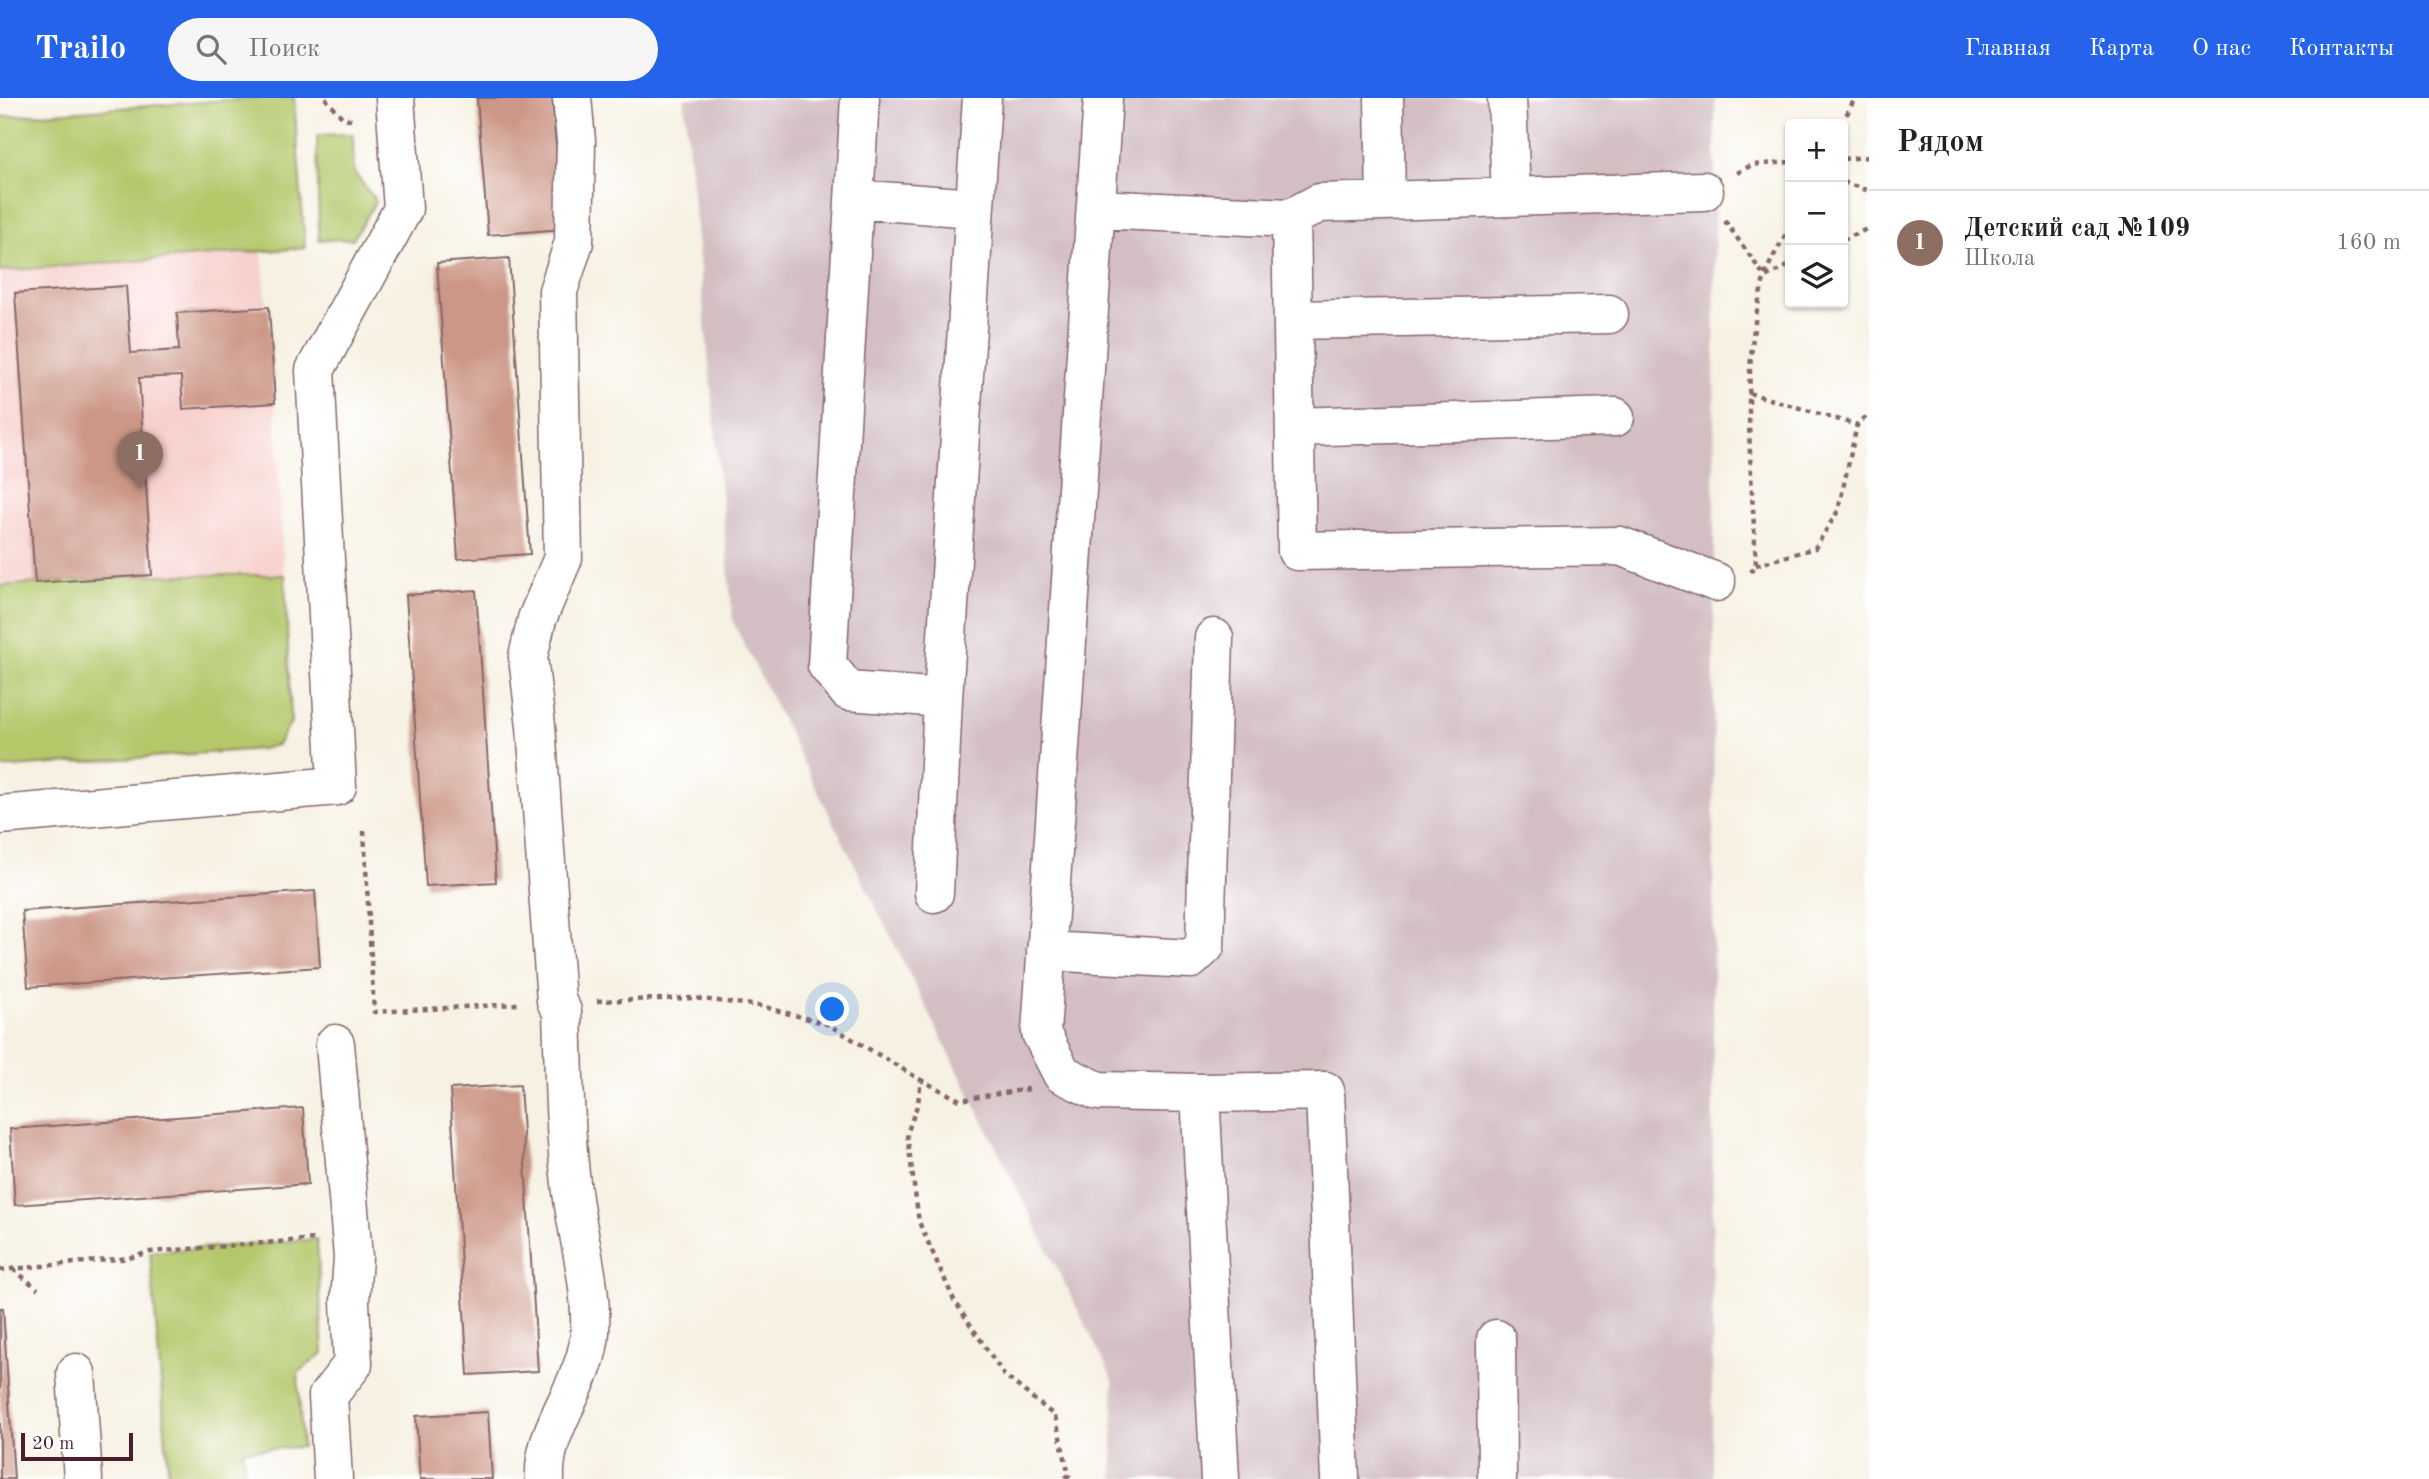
<!DOCTYPE html>
<html lang="ru">
<meta charset="utf-8">
<style>
body{margin:0;font-family:"Old Standard TT",serif;background:#f6f6f6;color:#222}
.controls{position:absolute;right:21px;top:21px;display:grid;overflow:hidden;border-radius:7px;box-shadow:0 2px 5px #0004}
.controls button{width:63px;height:63px;display:grid;place-items:center;padding:0;border:0;border-bottom:2px solid #e0e0e0;background:#fff;color:#222;font:35px sans-serif}
.scale{position:absolute;left:21px;bottom:18px;width:112px;box-sizing:border-box;padding-left:7px;border:4px solid #4a1f2b;border-top:0;font-size:19px;line-height:24px;white-space:nowrap;color:#4a1f2b;-webkit-text-stroke:5px #fff;paint-order:stroke}
.you{position:absolute;left:833px;top:912px;width:24px;height:24px;margin:-18px;border:5px solid #fff;border-radius:50%;background:#1a73e8;box-shadow:0 0 0 10px #1a73e833}
.badge{display:grid;place-items:center;width:46px;height:46px;border-radius:50%;background:#2563eb;color:#fff;font-size:23px;font-weight:700}
.pin{position:absolute;translate:-50% -58px;filter:drop-shadow(0 2px 4px #0008)}
.pin::after{content:'';position:absolute;top:37px;width:24px;height:21px;background:inherit;clip-path:polygon(0 0,100% 0,50% 100%)}
.list{margin:0;padding:0;list-style:none}
h2{display:flex;justify-content:space-between;align-items:center;height:91px;margin:0;padding:0 28px;font-size:30px}
h2 small{font-size:23px;font-weight:400;color:#767676}
.list li{display:grid;grid-template-columns:46px 1fr auto;gap:21px;align-items:center;box-sizing:border-box;height:105px;padding:0 28px;border-top:2px solid #e0e0e0}
.list b{display:block;font-size:26px;white-space:nowrap}
.list p{margin:0;font-size:23px;white-space:nowrap;color:#767676}
.list em{font-size:23px;font-style:normal;color:#767676}
.icon{flex:none;width:38px;height:38px;fill:none;stroke:currentColor;stroke-width:2;stroke-linecap:round;stroke-linejoin:round}
.map{position:relative;flex:none;width:1869px;height:1381px;overflow:hidden}
header{display:flex;align-items:center;gap:42px;box-sizing:border-box;height:98px;padding:0 35px;background:#2563eb;color:#fff}
header strong{font-size:33px}
nav{display:flex;gap:38px;margin-inline-start:auto;font-size:24px}
.search{width:490px;height:63px;background:#f6f6f6;display:flex;align-items:center;gap:18px;box-sizing:border-box;padding:0 24px;border-radius:38px;color:#767676;font-size:26px}
main{display:flex}
aside{flex:1;background:#fff}
.map>svg:first-child{display:block}
.built{fill:#f7d0cc}
.industrial{fill:#d2bec3}
.green{fill:#b4c86b;stroke:#7f744b;stroke-width:2}
.building{fill:#cc9787}
.lines{fill:none;stroke-linecap:round;stroke-linejoin:round}
.minor-casing{stroke:#86686b;stroke-width:41}
.path{stroke:#86686b;stroke-width:4.5;stroke-dasharray:5 5;stroke-linecap:butt}
.minor{stroke:#fff;stroke-width:38}
</style>
<header>
<strong>Trailo</strong>
<div class="search"><svg class="icon" aria-label="search" viewBox="0 0 24 24"><circle cx="10" cy="10" r="6"/><path d="M15 15l6 6"/></svg>Поиск</div>
<nav><a>Главная</a><a>Карта</a><a>О нас</a><a>Контакты</a></nav>
</header>
<main>
<div class="map">
<svg width="1869" height="1381" viewBox="0 0 1869 1381">
<rect width="100%" height="100%" fill="#fff"/>
<filter id="ink" filterUnits="userSpaceOnUse"><feTurbulence type="fractalNoise" baseFrequency=".0143" numOctaves="2"/><feDisplacementMap in="SourceGraphic" scale="14" xChannelSelector="R" yChannelSelector="G"/><feConvolveMatrix kernelMatrix="1 2 1 2 8 2 1 2 1" color-interpolation-filters="sRGB"/></filter>
<filter id="wash" filterUnits="userSpaceOnUse"><feTurbulence type="fractalNoise" baseFrequency=".00686" numOctaves="4" result="noise"/><feDisplacementMap in="SourceGraphic" scale="28" xChannelSelector="R" yChannelSelector="G"/><feGaussianBlur stdDeviation="1.57" result="paint"/><feColorMatrix in="noise" values="0 0 0 0 0 0 0 0 0 0 0 0 0 0 0 0 0 1.4 0 .05"/><feComposite in="paint" operator="in"/></filter>
<g filter="url(#wash)">
<rect width="100%" height="100%" fill="#f6f1e2"/>
<path class="built" d="M 254,0 L 294,0 L 305,150 L 262,154 L 275,305 L 291,624 L 277,647 L 262,651 L 0,670 L 0,19 Z"/>
<path class="industrial" d="M 684,0 L 1715,0 L 1712,1381 L 1113,1381 L 1113,1282 L 733,524 Z"/>
<path class="green" d="M 254,0 L 294,0 L 305,150 L 0,173 L 0,19 Z
M 353,36 L 354,74 L 376,103 L 353,141 L 319,142 L 317,37 Z
M 152,477 L 285,477 L 291,624 L 277,647 L 262,651 L 0,670 L 0,488 Z
M 317,1141 L 323,1255 L 298,1275 L 302,1349 L 243,1352 L 245,1381 L 169,1381 L 150,1154 Z"/>
<g id="blocks">
<path class="building" d="M 477,0 L 552,0 L 563,131 L 488,137 Z
M 509,160 L 530,456 L 458,461 L 437,165 Z
M 126,188 L 131,255 L 179,252 L 177,215 L 269,209 L 275,305 L 183,311 L 181,278 L 139,280 L 152,477 L 35,485 L 15,195 Z
M 476,492 L 496,784 L 426,788 L 406,497 Z
M 315,793 L 320,869 L 28,889 L 22,813 Z
M 520,987 L 538,1273 L 468,1277 L 450,991 Z
M 303,1010 L 308,1086 L 15,1107 L 10,1031 Z
M 0,1210 L 3,1210 L 14,1381 L 0,1381 Z
M 488,1314 L 492,1381 L 420,1381 L 416,1318 Z"/>
</g>
</g>
<g filter="url(#ink)">
<use href="#blocks" fill-opacity="0" stroke="#86686b" stroke-width="2"/>
<g class="lines">
<defs>
<path id="minor" d="M 860,0 L 827,567 L 848,593 L 943,600
M 1103,0 L 1041,935 L 1062,976 L 1098,993 L 1200,995 L 1325,993 L 1340,1381
M 1384,0 L 1386,103
M 1507,0 L 1511,99
M 854,101 L 974,110
M 1096,111 L 1291,120 L 1319,105 L 1704,93
M 1291,120 L 1297,453 L 1620,448 L 1716,484
M 1293,222 L 1609,216
M 1295,329 L 1615,319
M 0,717 L 337,688 L 315,272 L 403,111 L 395,0
M 934,795 L 943,600 L 982,0
M 1046,853 L 1191,861 L 1205,848 L 1214,540
M 1200,995 L 1220,1381
M 1496,1241 L 1497,1381
M 76,1275 L 83,1381
M 333,1381 L 328,1298 L 353,1266 L 350,1204 L 353,1159 L 335,946
M 545,1381 C 542,1327 588,1285 590,1233 C 592,1181 576,1135 571,1085 C 564,1028 564,970 562,913 L 556,903 L 536,628 L 528,559 L 537,521 L 563,460 L 558,193 L 574,144 L 576,43 L 572,0"/>
</defs>
<use href="#minor" class="minor-casing"/>
<path class="path" d="M 325,0 L 342,19 L 351,22
M 1842,26 L 1855,0
M 1843,61 L 1869,59
M 1737,75 L 1752,67 L 1790,64
M 1843,84 L 1869,93
M 1725,123 L 1765,179 L 1790,167
M 1843,142 L 1869,130
M 1749,295 L 1857,327
M 1756,467 L 1815,450 L 1838,413 L 1857,327 L 1869,316
M 1751,474 L 1756,467 C 1752,372 1739,274 1764,181 C 1769,163 1782,145 1790,128
M 364,733 L 374,914 L 518,906
M 597,903 L 693,900 L 761,908 L 827,926 L 921,982
M 1029,991 L 960,1002 L 921,982 L 918,1005 L 907,1036 L 919,1124 L 954,1202 L 1004,1277 L 1055,1318 L 1069,1377 L 1064,1381
M 13,1171 L 38,1191
M 0,1172 L 129,1160 L 150,1154 L 316,1141"/>
<use href="#minor" class="minor"/>
</g>
</g>
</svg>
<div class="controls">
<button>+</button>
<button>−</button>
<button><svg class="icon" aria-label="layers" viewBox="0 0 24 24"><path d="M12 4l9 5-9 5-9-5zM3 14l9 5 9-5"/></svg></button>
</div>
<div class="scale">20 m</div>
<div class="you"></div>
<div class="pin badge" style="left:140px;top:391px;background:#8d6e63">1</div>
</div>
<aside>
<h2>Рядом<small></small></h2>
<ul class="list">
<li><span class="badge" style="background:#8d6e63">1</span><div><b>Детский сад №109</b><p>Школа</p></div><em>160 m</em></li>
</ul>
</aside>
</main>
